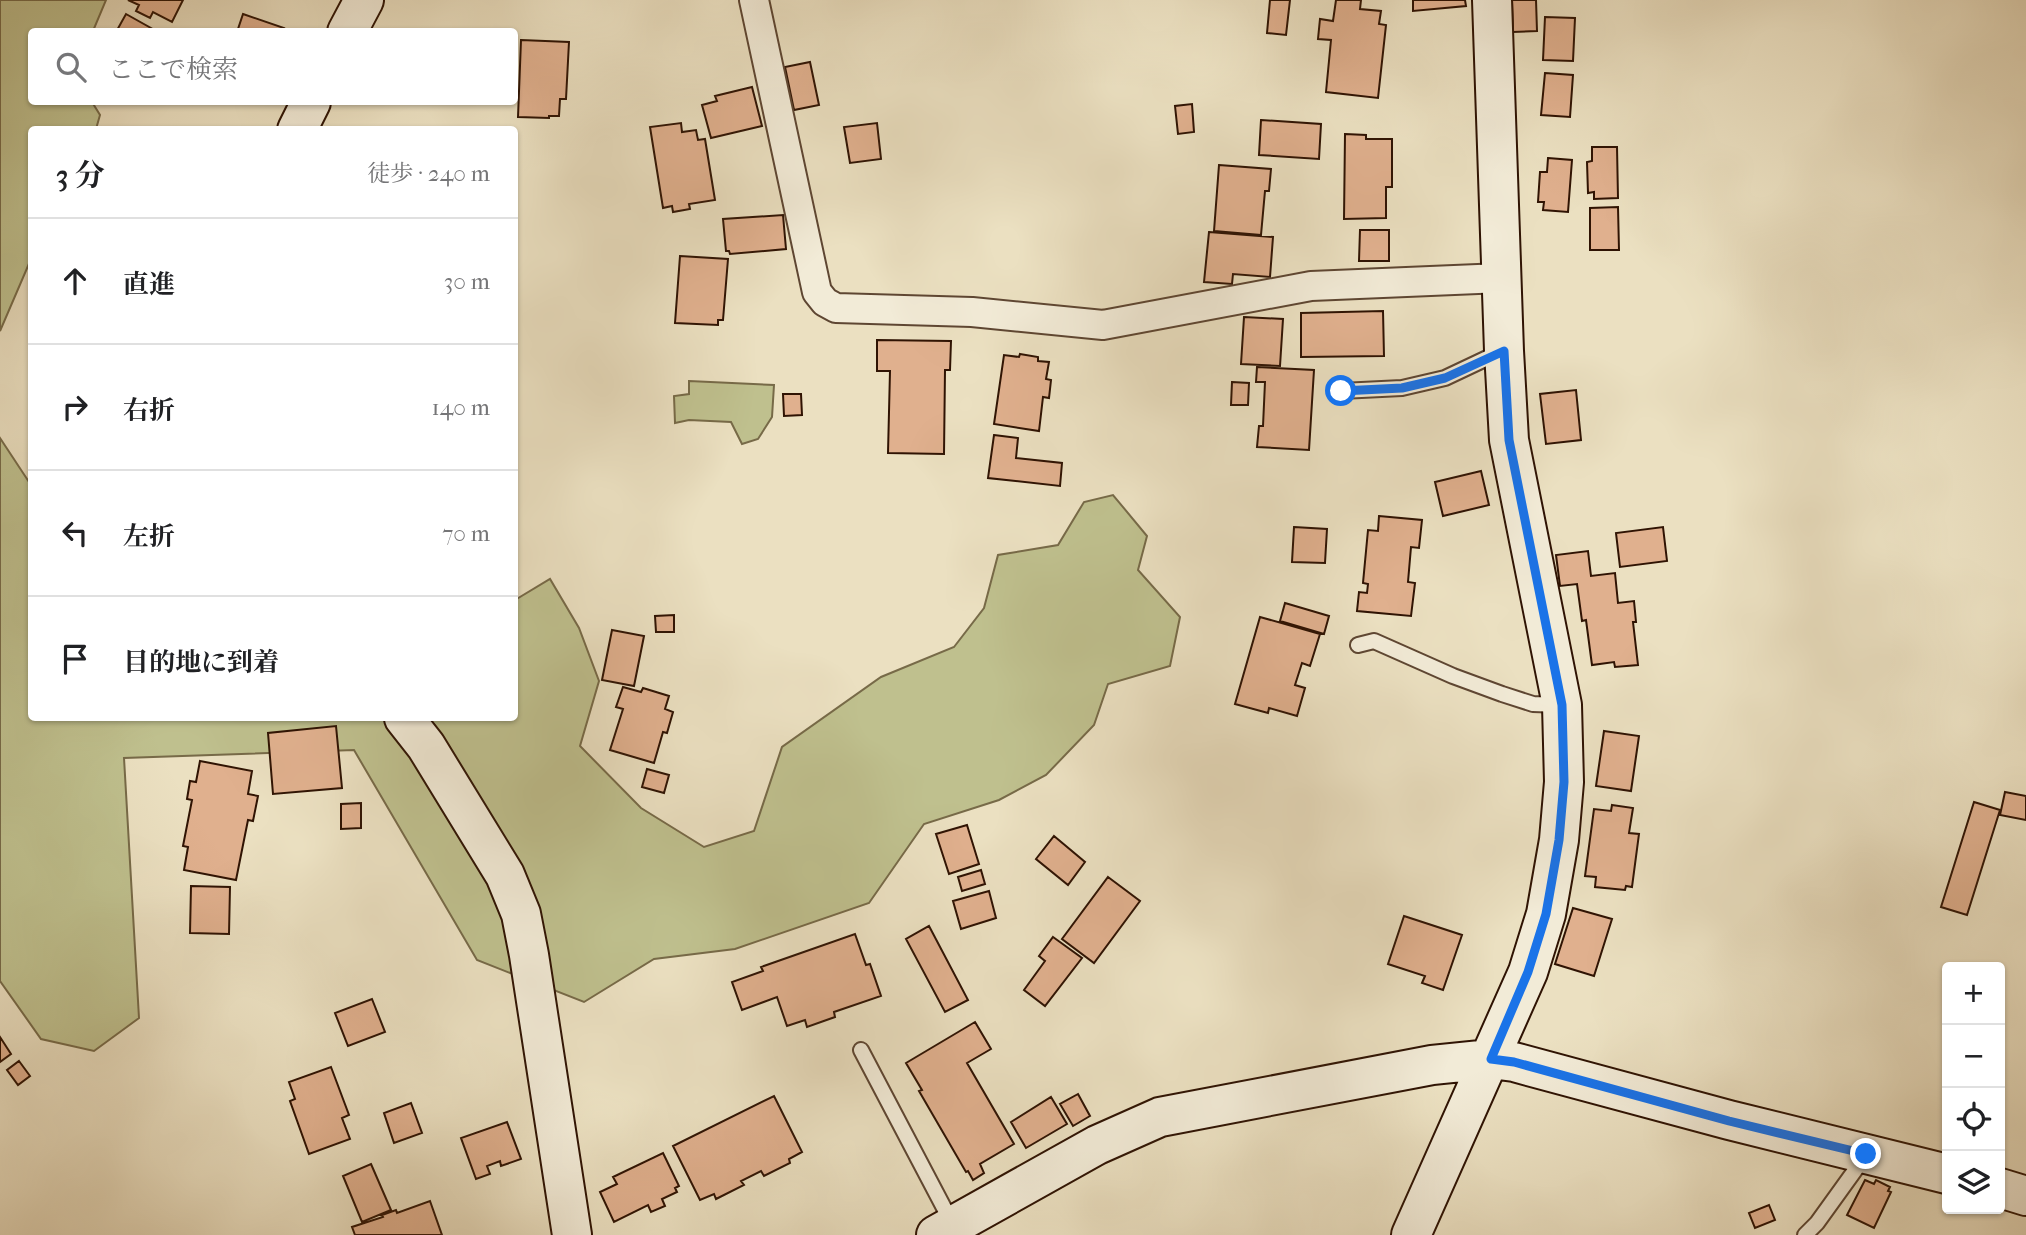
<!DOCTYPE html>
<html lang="ja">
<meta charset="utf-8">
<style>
body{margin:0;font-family:"IM FELL French Canon","Noto Serif JP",serif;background:#f2f2f2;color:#202124}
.controls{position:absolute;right:21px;bottom:21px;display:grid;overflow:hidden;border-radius:7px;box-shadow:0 2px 5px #0004}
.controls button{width:63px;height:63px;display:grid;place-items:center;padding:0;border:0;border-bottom:2px solid #e0e0e0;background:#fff;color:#202124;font:35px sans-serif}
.stop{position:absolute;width:21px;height:21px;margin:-16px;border:5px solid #1a73e8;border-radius:50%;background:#fff}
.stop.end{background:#1a73e8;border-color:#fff;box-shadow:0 2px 7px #0008}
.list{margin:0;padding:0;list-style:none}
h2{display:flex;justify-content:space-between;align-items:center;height:91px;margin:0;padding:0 28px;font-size:30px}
h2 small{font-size:23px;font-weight:400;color:#757577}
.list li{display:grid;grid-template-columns:46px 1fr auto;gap:21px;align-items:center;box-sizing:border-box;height:126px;padding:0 28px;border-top:2px solid #e0e0e0}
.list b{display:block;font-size:26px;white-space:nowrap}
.list em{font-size:23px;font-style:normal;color:#757577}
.icon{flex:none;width:38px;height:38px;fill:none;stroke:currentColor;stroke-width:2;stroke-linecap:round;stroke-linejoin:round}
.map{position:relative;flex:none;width:2026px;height:1235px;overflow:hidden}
.search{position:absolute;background:#fff;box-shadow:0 2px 5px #0004;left:28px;top:28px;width:490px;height:77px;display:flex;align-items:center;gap:18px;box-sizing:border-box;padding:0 24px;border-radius:7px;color:#757577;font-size:26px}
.panel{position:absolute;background:#fff;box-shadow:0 2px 5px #0004;left:28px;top:126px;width:490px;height:595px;border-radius:7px}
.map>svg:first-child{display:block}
.green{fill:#bfc08e;stroke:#776a48;stroke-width:2}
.building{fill:#e0b08e;stroke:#2f1303;stroke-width:2}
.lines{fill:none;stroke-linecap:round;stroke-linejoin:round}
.lane-casing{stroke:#5e4632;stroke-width:18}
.street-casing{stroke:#5e4632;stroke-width:32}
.secondary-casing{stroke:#2f1303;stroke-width:42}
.lane{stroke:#f2ebd7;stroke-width:14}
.street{stroke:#f2ebd7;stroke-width:28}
.secondary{stroke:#f2ebd7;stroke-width:38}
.route{stroke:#1a73e8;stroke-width:9}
</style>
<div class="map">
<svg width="2026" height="1235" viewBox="0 0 2026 1235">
<rect width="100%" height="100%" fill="#ebe0c1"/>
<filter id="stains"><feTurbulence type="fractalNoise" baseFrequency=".00286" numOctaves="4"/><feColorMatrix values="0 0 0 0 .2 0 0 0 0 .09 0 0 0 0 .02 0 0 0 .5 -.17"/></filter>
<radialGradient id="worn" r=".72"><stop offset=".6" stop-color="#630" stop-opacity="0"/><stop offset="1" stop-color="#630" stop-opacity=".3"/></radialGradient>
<path class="green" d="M 0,0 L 106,0 L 93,31 L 32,32 L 32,102 L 92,102 L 100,115 L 96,129 L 32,130 L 31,259 L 0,331 Z
M 689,381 L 774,385 L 772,417 L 758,439 L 742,444 L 731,422 L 689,420 L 675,423 L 674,396 L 689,394 Z
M 0,438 L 31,485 L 32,718 L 514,718 L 515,600 L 550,579 L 579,628 L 599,681 L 580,746 L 641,808 L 704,847 L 754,831 L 782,747 L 881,677 L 954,647 L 984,608 L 998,555 L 1058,545 L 1084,502 L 1113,495 L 1147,536 L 1138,570 L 1180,617 L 1170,666 L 1108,684 L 1094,725 L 1046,775 L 999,800 L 924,824 L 869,903 L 735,949 L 654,959 L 584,1002 L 477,960 L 354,750 L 124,758 L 139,1018 L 94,1051 L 41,1039 L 0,981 Z"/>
<path class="building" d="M 128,0 L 183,0 L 172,22 L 153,12 L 150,18 L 136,11 L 139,5 Z
M 1270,0 L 1290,0 L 1286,35 L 1267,33 Z
M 1336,0 L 1361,0 L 1360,9 L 1381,11 L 1379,24 L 1386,25 L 1378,98 L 1326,92 L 1331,40 L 1318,39 L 1320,19 L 1333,21 Z
M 1413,0 L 1465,0 L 1466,6 L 1413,11 Z
M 1512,0 L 1536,0 L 1537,31 L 1513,32 Z
M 126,14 L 158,32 L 116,32 Z
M 243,14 L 284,28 L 282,32 L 237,32 Z
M 1545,17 L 1575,18 L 1573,61 L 1543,60 Z
M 521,40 L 569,42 L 566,99 L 560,99 L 559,116 L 549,116 L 549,118 L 518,117 Z
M 810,62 L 819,105 L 794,110 L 785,67 Z
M 1545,73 L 1573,75 L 1570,117 L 1541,115 Z
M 752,87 L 762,126 L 711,138 L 702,105 L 717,101 L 715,96 Z
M 1192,104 L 1194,132 L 1178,134 L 1175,106 Z
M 1261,120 L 1321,124 L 1319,159 L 1259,155 Z
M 681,123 L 682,132 L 696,130 L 698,140 L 705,139 L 715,200 L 689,204 L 690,209 L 673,212 L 672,206 L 663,208 L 650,127 Z
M 877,123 L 881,159 L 850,163 L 844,127 Z
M 1345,134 L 1366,135 L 1366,139 L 1392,139 L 1392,187 L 1386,187 L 1386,218 L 1344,219 Z
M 1592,147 L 1617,147 L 1618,198 L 1594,199 L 1594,192 L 1588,193 L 1587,162 L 1592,161 Z
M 1548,158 L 1572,160 L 1568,212 L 1543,210 L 1544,202 L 1538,202 L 1540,172 L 1547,172 Z
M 1219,165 L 1271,169 L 1269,191 L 1265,191 L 1261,235 L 1214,231 Z
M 1618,207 L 1619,250 L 1590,250 L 1590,208 Z
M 783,215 L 786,249 L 730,254 L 729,251 L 726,251 L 723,219 Z
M 1360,230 L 1389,230 L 1389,261 L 1359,261 Z
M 1209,232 L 1273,237 L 1270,277 L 1233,274 L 1232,284 L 1204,282 Z
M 680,256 L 728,259 L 723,320 L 718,320 L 718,325 L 675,323 Z
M 1383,311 L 1384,356 L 1301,357 L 1301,313 Z
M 1244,317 L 1283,319 L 1280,366 L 1241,364 Z
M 877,340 L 951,341 L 950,370 L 945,370 L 944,454 L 888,453 L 890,371 L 877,371 Z
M 1020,354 L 1038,357 L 1038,361 L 1049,362 L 1046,379 L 1051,380 L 1049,398 L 1043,397 L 1039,431 L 994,424 L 1004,355 L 1019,357 Z
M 1257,367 L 1314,370 L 1309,450 L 1257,447 L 1259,426 L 1263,426 L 1265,382 L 1256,382 Z
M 1232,382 L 1249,383 L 1248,405 L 1231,405 Z
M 1576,390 L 1581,440 L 1546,444 L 1540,394 Z
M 783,394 L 801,394 L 802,415 L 784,416 Z
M 994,435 L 1018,438 L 1016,458 L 1062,463 L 1060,486 L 988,478 Z
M 1481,471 L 1489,505 L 1443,516 L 1435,482 Z
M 1379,516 L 1422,520 L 1419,548 L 1411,547 L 1408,582 L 1415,583 L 1411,616 L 1357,611 L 1359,592 L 1367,593 L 1368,584 L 1363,583 L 1368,530 L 1378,531 Z
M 1294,527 L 1327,529 L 1325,563 L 1292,562 Z
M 1663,527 L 1667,561 L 1620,567 L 1616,533 Z
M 1588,551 L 1591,576 L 1615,573 L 1618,603 L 1634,601 L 1636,622 L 1633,622 L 1638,665 L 1615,667 L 1614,662 L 1592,665 L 1586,620 L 1582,621 L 1577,584 L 1560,586 L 1556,555 Z
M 1285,603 L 1329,616 L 1324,634 L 1280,621 Z
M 674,615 L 674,632 L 656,632 L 655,616 Z
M 1260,617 L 1320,634 L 1310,666 L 1302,663 L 1295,685 L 1305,688 L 1297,716 L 1269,708 L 1268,713 L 1235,704 Z
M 612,630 L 644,636 L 634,686 L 602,680 Z
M 623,687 L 641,692 L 643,688 L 669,696 L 665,709 L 673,712 L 667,733 L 663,732 L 654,763 L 610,750 L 623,709 L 616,707 Z
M 336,726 L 342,788 L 273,794 L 268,733 Z
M 1604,731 L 1639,736 L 1631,791 L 1596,786 Z
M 200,761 L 252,771 L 248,794 L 258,796 L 253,821 L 248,820 L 236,880 L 184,870 L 188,847 L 183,846 L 192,800 L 187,799 L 190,781 L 196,782 Z
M 647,769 L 669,775 L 664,793 L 642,787 Z
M 2005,792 L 2026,796 L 2026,820 L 2000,815 Z
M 1974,802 L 2000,810 L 1967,915 L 1941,907 Z
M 361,803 L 361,828 L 341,829 L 341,804 Z
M 1612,805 L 1633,808 L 1629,833 L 1639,834 L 1632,887 L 1626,886 L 1625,890 L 1595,887 L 1596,877 L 1585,876 L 1594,809 L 1611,811 Z
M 967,825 L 979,864 L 949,874 L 936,834 Z
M 1054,836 L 1085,862 L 1068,885 L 1036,859 Z
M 981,870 L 985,884 L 962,891 L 958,877 Z
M 1108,877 L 1140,901 L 1094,963 L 1062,939 Z
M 191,886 L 230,887 L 229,934 L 190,933 Z
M 989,891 L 996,918 L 961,929 L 953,901 Z
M 1573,908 L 1612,919 L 1594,976 L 1555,964 Z
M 1404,916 L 1462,935 L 1443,990 L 1422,983 L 1425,976 L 1388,964 Z
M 929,926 L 968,1000 L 945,1012 L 906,939 Z
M 855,934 L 866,965 L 870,964 L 881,996 L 834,1012 L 835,1017 L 807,1027 L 805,1020 L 787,1026 L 777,997 L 742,1010 L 732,982 L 763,971 L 761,967 Z
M 1053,937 L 1082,958 L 1045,1006 L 1024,990 L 1045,961 L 1039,956 Z
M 372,999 L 385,1032 L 348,1046 L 335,1013 Z
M 975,1022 L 991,1049 L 967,1063 L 1014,1144 L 980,1164 L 984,1173 L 973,1180 L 968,1171 L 966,1172 L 919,1091 L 922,1090 L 906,1063 Z
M 0,1037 L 11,1054 L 0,1062 Z
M 19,1061 L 30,1076 L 18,1085 L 7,1070 Z
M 331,1067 L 349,1115 L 342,1118 L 350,1139 L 309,1154 L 290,1101 L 295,1099 L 289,1082 Z
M 1078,1094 L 1090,1116 L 1073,1126 L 1060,1104 Z
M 774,1096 L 802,1152 L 789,1159 L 790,1163 L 764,1176 L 761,1171 L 741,1181 L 744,1185 L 716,1199 L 714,1194 L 700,1200 L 673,1146 Z
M 1051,1097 L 1067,1124 L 1026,1148 L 1011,1122 Z
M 411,1103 L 422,1133 L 394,1143 L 384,1113 Z
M 507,1122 L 521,1159 L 501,1166 L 500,1161 L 487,1166 L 490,1174 L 476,1179 L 461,1138 Z
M 663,1153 L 679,1186 L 675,1188 L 677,1192 L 662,1199 L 665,1206 L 651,1212 L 648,1205 L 614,1222 L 600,1192 L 617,1184 L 613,1177 Z
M 371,1164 L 391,1210 L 362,1222 L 343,1176 Z
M 1865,1180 L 1874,1184 L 1876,1180 L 1890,1187 L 1888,1191 L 1891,1192 L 1874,1228 L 1847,1215 Z
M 430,1201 L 442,1235 L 355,1235 L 352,1227 L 383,1217 L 382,1215 L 396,1210 L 397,1213 Z
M 1769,1205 L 1775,1220 L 1755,1228 L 1749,1213 Z"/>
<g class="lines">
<defs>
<path id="lane" d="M 1341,391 L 1402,388 L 1445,378 L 1500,352
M 1358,645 L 1374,641 L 1453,676 L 1502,694 L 1533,704 L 1561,705
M 861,1050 L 953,1225
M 1805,1235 L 1817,1223 L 1866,1155"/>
<path id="street" d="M 754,0 L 817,292 L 825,302 L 836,308 L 972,312 L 1103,325 L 1311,286 L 1502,278"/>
<path id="secondary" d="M 347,32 L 364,0
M 297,130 L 311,102
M 404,718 L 426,746 L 505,875 L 521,914 L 529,955 L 572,1235
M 2000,1188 L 2026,1196
M 936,1235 L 1097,1145 L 1160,1117 L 1432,1065 L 1491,1059 L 1514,1062 L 1729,1120 L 1947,1174
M 1411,1235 L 1528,972 L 1546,914 L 1559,840 L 1564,782 L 1562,705 L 1509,440 L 1504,351 L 1492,0"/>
</defs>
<use href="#lane" class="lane-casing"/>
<use href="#street" class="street-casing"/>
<use href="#secondary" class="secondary-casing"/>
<use href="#lane" class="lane"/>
<use href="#street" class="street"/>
<use href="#secondary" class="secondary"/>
</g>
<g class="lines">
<path class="route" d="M 1341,391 L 1402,388 L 1445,378 L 1504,351 L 1509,440 L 1562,705 L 1564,782 L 1559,840 L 1546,914 L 1528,972 L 1491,1059 L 1514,1062 L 1729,1121 L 1866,1154"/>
</g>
<rect width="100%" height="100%" filter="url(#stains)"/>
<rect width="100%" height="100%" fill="url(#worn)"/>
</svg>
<div class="controls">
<button>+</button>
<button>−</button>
<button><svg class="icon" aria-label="locate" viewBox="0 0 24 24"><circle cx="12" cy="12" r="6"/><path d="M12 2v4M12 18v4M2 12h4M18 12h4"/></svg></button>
<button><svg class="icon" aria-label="layers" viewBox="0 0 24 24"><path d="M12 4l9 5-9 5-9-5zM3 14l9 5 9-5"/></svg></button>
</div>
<div class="stop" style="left:1341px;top:391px"></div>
<div class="stop end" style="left:1866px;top:1154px"></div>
<div class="search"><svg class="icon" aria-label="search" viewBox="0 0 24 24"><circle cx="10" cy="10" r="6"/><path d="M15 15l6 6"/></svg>ここで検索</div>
<section class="panel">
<h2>3 分<small>徒歩 · 240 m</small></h2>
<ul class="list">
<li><svg class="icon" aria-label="ahead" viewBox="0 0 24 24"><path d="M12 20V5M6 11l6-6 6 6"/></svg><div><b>直進</b></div><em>30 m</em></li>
<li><svg class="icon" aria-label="right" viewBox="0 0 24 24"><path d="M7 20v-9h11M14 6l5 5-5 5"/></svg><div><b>右折</b></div><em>140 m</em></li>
<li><svg class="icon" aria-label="left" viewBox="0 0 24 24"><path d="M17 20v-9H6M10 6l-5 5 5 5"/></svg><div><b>左折</b></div><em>70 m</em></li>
<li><svg class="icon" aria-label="arrive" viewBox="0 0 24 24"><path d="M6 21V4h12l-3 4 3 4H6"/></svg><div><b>目的地に到着</b></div></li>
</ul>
</section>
</div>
